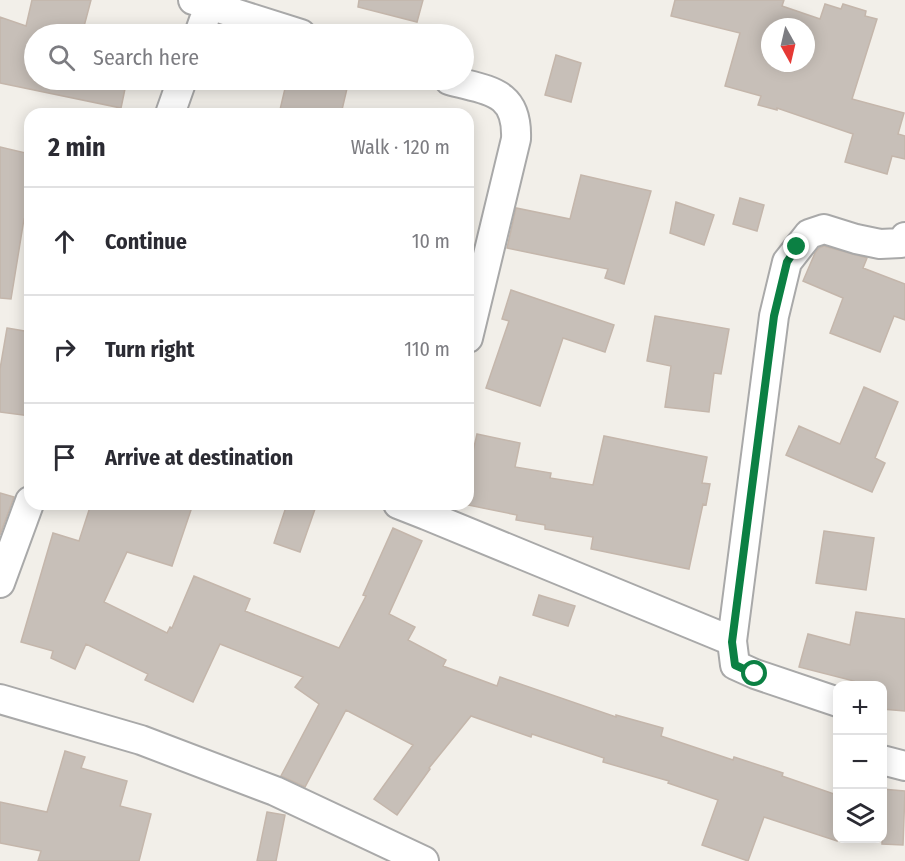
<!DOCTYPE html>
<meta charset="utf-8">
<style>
body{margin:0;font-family:"Fira Sans Condensed",sans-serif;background:#f7f7f7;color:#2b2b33}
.controls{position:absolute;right:18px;bottom:18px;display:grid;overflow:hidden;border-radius:12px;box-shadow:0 3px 15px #0003}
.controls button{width:54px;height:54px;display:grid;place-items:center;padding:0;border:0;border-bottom:2px solid #e1e1e2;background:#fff;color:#2b2b33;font:30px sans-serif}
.compass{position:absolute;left:761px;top:18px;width:54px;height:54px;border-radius:50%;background:#fff;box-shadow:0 3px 15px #0003;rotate:172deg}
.stop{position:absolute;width:18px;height:18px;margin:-14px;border:4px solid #0b8043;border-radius:50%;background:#fff}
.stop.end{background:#0b8043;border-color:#fff;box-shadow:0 2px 6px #0008}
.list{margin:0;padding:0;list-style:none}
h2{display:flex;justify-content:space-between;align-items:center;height:78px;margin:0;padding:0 24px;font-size:26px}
h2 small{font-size:20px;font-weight:400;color:#7c7c81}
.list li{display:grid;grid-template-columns:39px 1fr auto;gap:18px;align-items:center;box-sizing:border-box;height:108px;padding:0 24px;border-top:2px solid #e1e1e2}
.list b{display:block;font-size:22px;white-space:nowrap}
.list em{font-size:20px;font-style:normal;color:#7c7c81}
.icon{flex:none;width:33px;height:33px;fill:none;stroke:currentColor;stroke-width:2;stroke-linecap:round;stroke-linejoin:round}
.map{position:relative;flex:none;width:905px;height:861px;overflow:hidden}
.search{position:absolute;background:#fff;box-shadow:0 3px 15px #0003;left:24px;top:24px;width:450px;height:66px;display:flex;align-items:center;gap:15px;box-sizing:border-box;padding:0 21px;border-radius:33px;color:#7c7c81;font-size:22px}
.panel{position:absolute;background:#fff;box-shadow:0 3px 15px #0003;left:24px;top:108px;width:450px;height:402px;border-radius:18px}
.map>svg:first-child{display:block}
.building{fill:#c7bfb8;stroke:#c4b6ab;stroke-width:1.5;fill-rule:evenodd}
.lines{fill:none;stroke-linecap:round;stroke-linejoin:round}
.minor-casing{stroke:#a9a9a9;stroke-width:32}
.minor{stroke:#fff;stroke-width:28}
.route{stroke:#0b8043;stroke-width:8}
</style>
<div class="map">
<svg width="905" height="861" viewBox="0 0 905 861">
<rect width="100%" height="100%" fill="#f2efe9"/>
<path class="building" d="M 32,0 L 91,0 L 82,34 L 34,34 L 34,80 L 106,80 L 126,84 L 121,108 L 0,83 L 0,17 L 26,26 Z
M 359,0 L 423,0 L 417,22 L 358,7 Z
M 675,0 L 784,0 L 782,6 L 820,19 L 825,4 L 841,9 L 843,4 L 866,11 L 865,16 L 877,19 L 852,99 L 904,113 L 898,134 L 905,136 L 905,159 L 892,156 L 887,174 L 845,162 L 853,134 L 777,108 L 777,110 L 758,105 L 761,96 L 725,86 L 740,33 L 671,16 ZM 770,27 L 806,27 L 806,63 L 770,63 Z
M 556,55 L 581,63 L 571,102 L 545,95 Z
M 287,80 L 349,80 L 341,114 L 279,114 Z
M 0,147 L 30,154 L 30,199 L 26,219 L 24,219 L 11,299 L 0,298 Z
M 581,175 L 651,191 L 624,284 L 605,278 L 608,269 L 507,248 L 516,208 L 570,219 Z
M 740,198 L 764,205 L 757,231 L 733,224 Z
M 676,202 L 714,215 L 704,245 L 670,233 Z
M 824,246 L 867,258 L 863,268 L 905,284 L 905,320 L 894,316 L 880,352 L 830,333 L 843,298 L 803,281 L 815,253 L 819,248 Z
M 511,290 L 614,325 L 605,352 L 563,338 L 540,406 L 486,388 L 509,321 L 502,319 Z
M 655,316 L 729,329 L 721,374 L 714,373 L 709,412 L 665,407 L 671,366 L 647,361 Z
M 7,328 L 30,332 L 30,416 L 0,412 L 0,369 Z
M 864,387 L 898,402 L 875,458 L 885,463 L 872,492 L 786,455 L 799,426 L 840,444 Z
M 477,434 L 520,443 L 515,467 L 551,473 L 550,478 L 593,485 L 604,436 L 707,457 L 702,483 L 710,484 L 706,505 L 703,504 L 689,569 L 591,549 L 593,537 L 545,529 L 545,525 L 516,520 L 517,515 L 468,505 L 468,473 Z
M 0,493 L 14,497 L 0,535 Z
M 91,504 L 193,504 L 172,566 L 127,552 L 104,602 L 167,633 L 170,627 L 172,628 L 194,576 L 250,599 L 245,611 L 339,648 L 366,596 L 363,595 L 393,528 L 422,541 L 389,614 L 415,627 L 408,640 L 446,660 L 443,666 L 497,686 L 500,677 L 616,717 L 616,715 L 663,728 L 661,736 L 733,760 L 734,757 L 783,773 L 782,776 L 837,795 L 837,841 L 764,817 L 748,861 L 702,845 L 718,800 L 668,783 L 669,781 L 603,762 L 604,758 L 532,734 L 531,737 L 471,716 L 429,768 L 430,769 L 397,815 L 374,799 L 413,745 L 346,710 L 305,787 L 281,776 L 319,704 L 295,687 L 303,677 L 220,644 L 193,702 L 145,680 L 148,674 L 86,644 L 75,669 L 51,658 L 53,651 L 21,642 L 53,533 L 79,541 Z
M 287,504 L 301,504 L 315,509 L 300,552 L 274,543 Z
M 824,531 L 874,538 L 866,590 L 816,583 Z
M 539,595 L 575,606 L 568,626 L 533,615 Z
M 856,612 L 905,619 L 905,711 L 882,709 L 882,686 L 854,686 L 854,681 L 799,667 L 808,634 L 850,645 Z
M 65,751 L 85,757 L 81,768 L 127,781 L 120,806 L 151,814 L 139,861 L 38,861 L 41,851 L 0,843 L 0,802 L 47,812 Z
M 882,789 L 905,791 L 903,845 L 882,844 Z
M 267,812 L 285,815 L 276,861 L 257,861 Z"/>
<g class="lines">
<defs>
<path id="minor" d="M 193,0 L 301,34
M 199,34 L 209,6
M 449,80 C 488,91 518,90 516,139 L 468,338
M 170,114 L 182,80
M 398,504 L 426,515 L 428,504
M 426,515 L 732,641
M 0,583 L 30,501
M 0,699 L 141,740 L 275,791 L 424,861
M 838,702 L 755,674 L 735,665 L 732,641 L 774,316 L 787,262 L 809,234 L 824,229 L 856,239 L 880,244 L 901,243 L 905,237
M 882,760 L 905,766"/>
</defs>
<use href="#minor" class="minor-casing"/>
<use href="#minor" class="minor"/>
</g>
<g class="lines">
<path class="route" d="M 755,674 L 735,665 L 732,642 L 774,316 L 787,262 L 797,247"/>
</g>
</svg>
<div class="controls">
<button>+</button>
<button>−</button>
<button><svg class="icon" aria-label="layers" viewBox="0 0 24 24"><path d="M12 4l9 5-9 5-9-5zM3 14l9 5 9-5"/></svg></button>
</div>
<svg class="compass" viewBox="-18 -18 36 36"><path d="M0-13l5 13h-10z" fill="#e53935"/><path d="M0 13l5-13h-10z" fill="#7c7c81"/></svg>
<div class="stop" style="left:755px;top:674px"></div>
<div class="stop end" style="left:797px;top:247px"></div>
<div class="search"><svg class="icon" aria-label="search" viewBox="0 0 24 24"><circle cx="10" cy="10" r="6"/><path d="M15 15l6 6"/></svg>Search here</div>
<section class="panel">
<h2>2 min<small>Walk · 120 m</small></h2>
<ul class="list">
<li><svg class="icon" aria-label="ahead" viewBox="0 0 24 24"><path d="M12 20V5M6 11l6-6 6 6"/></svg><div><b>Continue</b></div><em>10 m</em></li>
<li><svg class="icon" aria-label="right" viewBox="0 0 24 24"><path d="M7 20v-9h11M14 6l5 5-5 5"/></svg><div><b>Turn right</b></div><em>110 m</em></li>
<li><svg class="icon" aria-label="arrive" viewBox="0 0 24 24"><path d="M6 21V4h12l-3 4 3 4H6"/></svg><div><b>Arrive at destination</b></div></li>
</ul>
</section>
</div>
